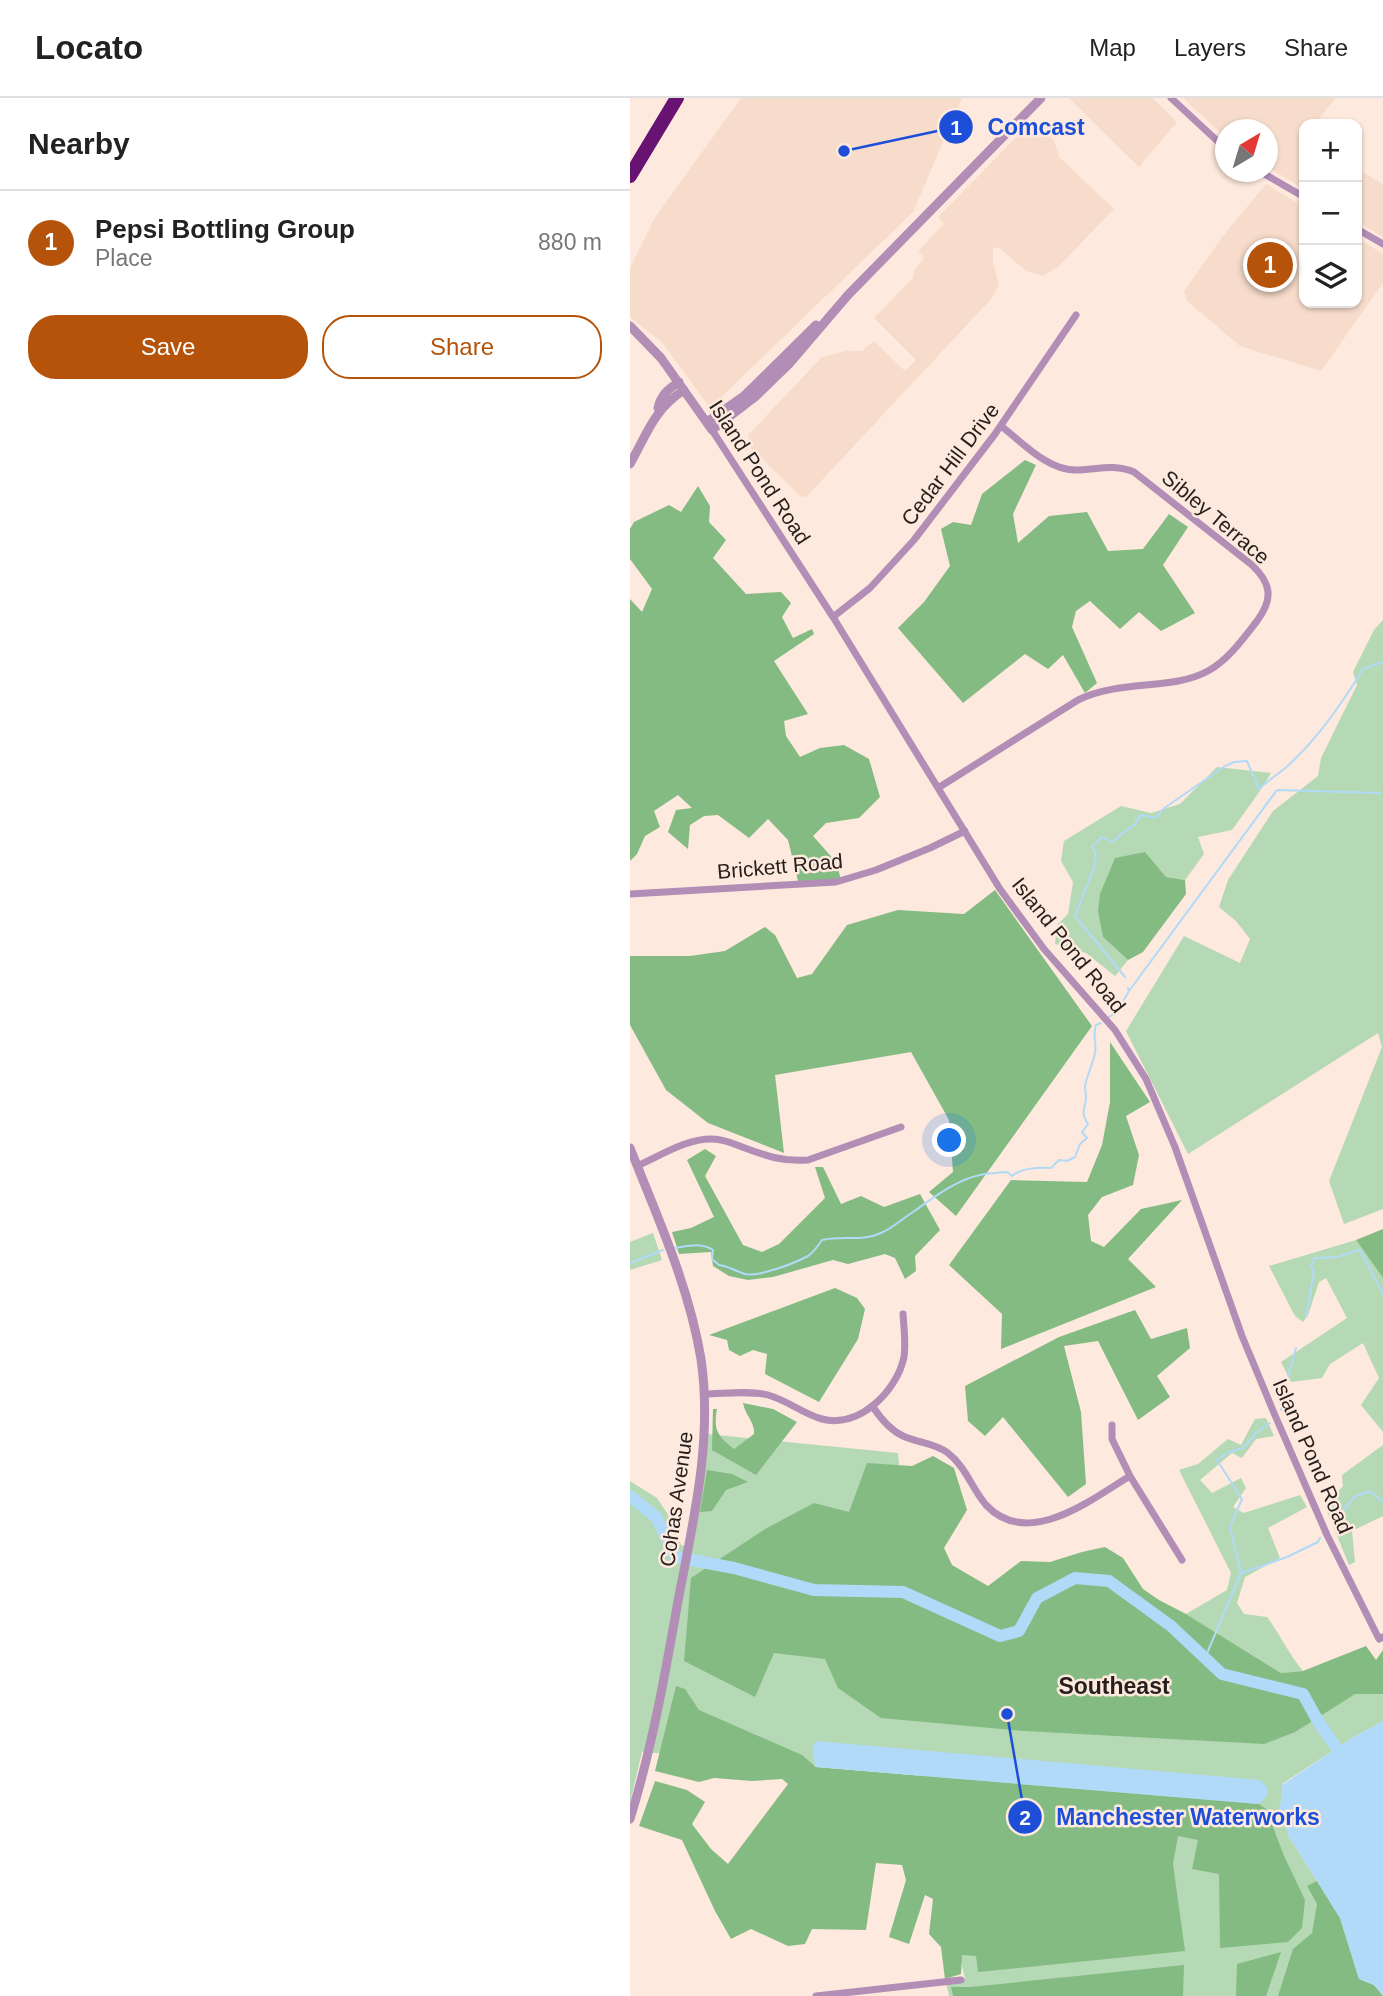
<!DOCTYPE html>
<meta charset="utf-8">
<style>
body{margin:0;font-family:Helvetica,sans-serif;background:#f6f6f6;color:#222}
.controls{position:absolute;right:21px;top:21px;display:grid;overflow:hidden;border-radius:14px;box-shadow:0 2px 5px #0004}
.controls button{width:63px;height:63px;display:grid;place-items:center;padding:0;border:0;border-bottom:2px solid #e0e0e0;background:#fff;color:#222;font:35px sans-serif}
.compass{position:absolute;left:585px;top:21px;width:63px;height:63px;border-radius:50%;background:#fff;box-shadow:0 2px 5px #0004;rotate:38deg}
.you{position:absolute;left:320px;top:1043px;width:24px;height:24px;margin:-18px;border:5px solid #fff;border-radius:50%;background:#1a73e8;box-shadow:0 0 0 10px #1a73e833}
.badge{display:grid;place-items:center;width:46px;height:46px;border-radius:50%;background:#b45309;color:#fff;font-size:23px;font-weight:700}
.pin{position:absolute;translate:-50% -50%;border:4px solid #fff;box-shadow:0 2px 7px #0006}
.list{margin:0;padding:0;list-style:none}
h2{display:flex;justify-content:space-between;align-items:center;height:91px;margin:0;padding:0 28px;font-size:30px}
h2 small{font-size:23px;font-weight:400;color:#767676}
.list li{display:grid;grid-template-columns:46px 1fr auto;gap:21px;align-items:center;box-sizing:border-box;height:105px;padding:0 28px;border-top:2px solid #e0e0e0}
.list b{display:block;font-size:26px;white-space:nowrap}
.list p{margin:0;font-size:23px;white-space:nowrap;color:#767676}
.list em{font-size:23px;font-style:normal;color:#767676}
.actions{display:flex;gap:14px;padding:21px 28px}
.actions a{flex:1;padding:16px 0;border:2px solid #b45309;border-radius:28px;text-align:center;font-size:24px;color:#b45309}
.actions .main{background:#b45309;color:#fff}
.icon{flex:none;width:38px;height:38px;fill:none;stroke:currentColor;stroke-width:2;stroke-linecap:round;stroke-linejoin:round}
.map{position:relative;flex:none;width:753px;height:1898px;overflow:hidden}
header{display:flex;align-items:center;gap:42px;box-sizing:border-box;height:98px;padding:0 35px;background:#fff;border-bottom:2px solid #e0e0e0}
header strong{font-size:33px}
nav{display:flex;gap:38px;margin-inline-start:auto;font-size:24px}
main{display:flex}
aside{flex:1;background:#fff}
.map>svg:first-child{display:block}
.built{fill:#f7dccb}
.green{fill:#b5d9b4}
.forest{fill:#83bb82}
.water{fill:#b1daf8}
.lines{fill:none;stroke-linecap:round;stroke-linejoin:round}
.stream{stroke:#b1daf8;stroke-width:2}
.river{stroke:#b1daf8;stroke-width:12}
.minor{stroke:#b28db5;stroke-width:7}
.tertiary{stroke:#b28db5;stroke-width:9}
.motorway{stroke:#681271;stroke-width:14}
.labels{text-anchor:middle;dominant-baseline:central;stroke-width:5;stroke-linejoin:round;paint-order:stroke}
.street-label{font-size:21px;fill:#271f1b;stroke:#fde9dd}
.neighbourhood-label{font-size:23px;font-weight:bold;fill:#271f1b;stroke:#fde9dd}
.leader{fill:none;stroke:#1d4ed8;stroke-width:2.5}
.callout-dot{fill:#1d4ed8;stroke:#fde9dd;stroke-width:2.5}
.mark-label{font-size:21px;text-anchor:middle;font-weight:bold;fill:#fff}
.callout-label{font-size:23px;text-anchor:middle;font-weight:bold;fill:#1d4ed8;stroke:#fde9dd;stroke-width:5;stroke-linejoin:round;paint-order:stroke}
</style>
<header>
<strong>Locato</strong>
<nav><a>Map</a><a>Layers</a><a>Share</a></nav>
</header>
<main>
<aside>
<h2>Nearby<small></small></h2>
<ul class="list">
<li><span class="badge">1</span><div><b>Pepsi Bottling Group</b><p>Place</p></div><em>880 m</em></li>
</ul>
<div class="actions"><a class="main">Save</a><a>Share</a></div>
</aside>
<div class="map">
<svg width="753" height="1898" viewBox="0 0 753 1898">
<rect width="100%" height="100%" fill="#fde9dd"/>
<path class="built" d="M 111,0 L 332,0 L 283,114 L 80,310 L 32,244 L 0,219 L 0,170 L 24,121 Z
M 439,0 L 522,0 L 547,24 L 509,69 Z
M 553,0 L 706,0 L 684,26 L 674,26 L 674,91 L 638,69 L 638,32 L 596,32 L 595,39 Z
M 403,22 L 424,42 L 429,59 L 484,111 L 428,169 L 413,178 L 396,173 L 368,149 L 363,151 L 363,165 L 369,187 L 362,200 L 177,398 L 171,399 L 119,348 L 118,337 L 192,259 L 216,253 L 232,253 L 244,243 L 275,273 L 286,262 L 244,220 L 283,180 L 284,172 L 294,160 L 288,153 L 314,126 L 308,119 Z
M 727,71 L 753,86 L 753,139 L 727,123 Z
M 636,86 L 674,109 L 674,205 L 727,205 L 727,140 L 753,156 L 753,185 L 691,273 L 610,248 L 557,203 L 554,193 L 593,138 Z"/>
<path class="green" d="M 753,522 L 753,1111 L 714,1126 L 699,1083 L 752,949 L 748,935 L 558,1056 L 496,933 L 554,838 L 610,865 L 620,841 L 606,823 L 589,809 L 598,782 L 643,713 L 688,678 L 691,660 L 727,587 L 723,574 L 744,532 Z
M 587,669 L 641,675 L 632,690 L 602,732 L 568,739 L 574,756 L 555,782 L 536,779 L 515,755 L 473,839 L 498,862 L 485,878 L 456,855 L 425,846 L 427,827 L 438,816 L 443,784 L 431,763 L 434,743 L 491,708 L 521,715 L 550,706 Z
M 23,1135 L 32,1162 L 0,1172 L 0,1144 Z
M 726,1142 L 753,1180 L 753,1334 L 731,1307 L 749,1280 L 733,1245 L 700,1266 L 692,1280 L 661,1284 L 651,1264 L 717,1220 L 696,1180 L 689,1184 L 678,1217 L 673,1224 L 665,1218 L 639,1168 Z
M 636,1320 L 644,1338 L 626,1341 L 612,1360 L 602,1355 L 570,1382 L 582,1395 L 611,1380 L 616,1390 L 603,1409 L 614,1415 L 670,1397 L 677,1409 L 638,1430 L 650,1460 L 615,1479 L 607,1505 L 614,1516 L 637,1519 C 650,1537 659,1556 673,1573 L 651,1575 L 556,1516 L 597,1492 L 601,1475 L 549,1372 L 568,1366 L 598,1341 L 611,1347 L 625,1321 Z
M 77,1336 L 268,1355 L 281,1506 L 603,1588 L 753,1565 L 753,1623 L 719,1642 L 652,1686 L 658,1737 L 710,1820 L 729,1881 L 744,1887 L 753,1898 L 319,1898 L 316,1884 L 335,1881 L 288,1675 L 12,1654 L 0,1705 L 0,1383 L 27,1400 L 37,1415 L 51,1447 L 61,1449 Z
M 753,1347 L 753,1418 L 722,1433 L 725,1464 L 719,1467 L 695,1408 L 713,1388 L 712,1377 Z"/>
<path class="forest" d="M 395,362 L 406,367 L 383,416 L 388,445 L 419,418 L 457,414 L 478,453 L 513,451 L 539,416 L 558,429 L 533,467 L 565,515 L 531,533 L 509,514 L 490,531 L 460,503 L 446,513 L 442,529 L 467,585 L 455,595 L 433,557 L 418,571 L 395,556 L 333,605 L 268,530 L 294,504 L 320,468 L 311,431 L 323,424 L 341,427 L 352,396 Z
M 68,388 L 80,408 L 79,424 L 96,442 L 83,460 L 116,496 L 151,494 L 161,505 L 152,519 L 163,540 L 182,531 L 184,536 L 144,563 L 178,616 L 154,623 L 156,638 L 170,659 L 190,650 L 214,647 L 239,661 L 250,699 L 229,720 L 196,725 L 183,738 L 207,765 L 211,783 L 169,787 L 158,742 L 138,721 L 119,740 L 88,717 L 74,718 L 60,727 L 58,751 L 38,734 L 46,712 L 62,710 L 48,697 L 24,713 L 30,729 L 15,738 L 7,756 L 0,763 L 0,501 L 12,514 L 22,491 L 0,461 L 0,431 L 4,424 L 39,407 L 51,414 Z
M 515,754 L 536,779 L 555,782 L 556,796 L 513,854 L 498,862 L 473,839 L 468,813 L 470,796 L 485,760 Z
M 365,792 L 462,928 L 326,1118 L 299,1094 L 323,1074 L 319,1022 L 281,954 L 145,977 L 154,1055 L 78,1025 L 36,992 L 0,927 L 0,858 L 60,858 L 95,853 L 135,829 L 145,837 L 167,880 L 182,876 L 217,827 L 268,812 L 334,816 Z
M 480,944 L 520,1004 L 496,1018 L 509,1057 L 503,1087 L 472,1099 L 458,1117 L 461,1143 L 474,1149 L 511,1111 L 552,1102 L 498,1161 L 526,1189 L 371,1251 L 372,1216 L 319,1167 L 381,1082 L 457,1084 L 472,1047 L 480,1004 Z
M 75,1051 L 86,1058 L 75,1078 L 113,1147 L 132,1154 L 149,1146 L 195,1100 L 185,1069 L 193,1069 L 211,1106 L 231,1098 L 254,1109 L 290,1096 L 310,1132 L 285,1158 L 286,1173 L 275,1181 L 265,1160 L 255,1156 L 218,1166 L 203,1162 L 143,1179 L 118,1182 L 99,1178 L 83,1168 L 81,1154 L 49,1156 L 42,1134 L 61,1130 L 84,1119 L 57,1062 Z
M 753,1131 L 753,1180 L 726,1142 Z
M 205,1190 L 227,1200 L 235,1211 L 228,1241 L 189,1304 L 135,1276 L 137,1256 L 123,1252 L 110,1258 L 99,1252 L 97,1242 L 79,1237 Z
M 505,1212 L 521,1241 L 557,1230 L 560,1250 L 527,1278 L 540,1299 L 508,1322 L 468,1243 L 434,1248 L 451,1314 L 456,1386 L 438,1399 L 373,1319 L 355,1338 L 338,1323 L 335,1288 L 429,1239 Z
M 113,1305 L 143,1311 L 167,1324 L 126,1377 L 82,1352 L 83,1311 L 87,1311 C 83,1333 88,1338 104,1351 L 124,1336 C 125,1324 115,1317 113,1305 Z
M 303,1358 L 324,1370 L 337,1412 L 314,1450 L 322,1467 L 358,1488 L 391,1463 L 420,1464 L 452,1454 L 475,1449 L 493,1460 L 513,1491 L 529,1502 L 556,1516 L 651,1575 L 673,1573 L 736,1548 L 746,1562 L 753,1552 L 753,1596 L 725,1596 L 665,1634 L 634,1646 L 394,1633 L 251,1620 L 208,1590 L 195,1561 L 144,1555 L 125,1599 L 54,1563 L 61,1480 L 135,1431 L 184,1405 L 219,1414 L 237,1365 L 282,1368 Z
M 77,1372 L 102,1376 L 118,1384 L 96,1392 L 82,1413 L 70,1414 Z
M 46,1588 L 55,1591 L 69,1612 L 172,1657 L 186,1669 L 629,1706 L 636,1711 L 654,1758 L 675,1802 L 672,1830 L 658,1844 L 590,1850 L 589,1776 L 562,1771 L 568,1742 L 548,1738 L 543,1766 L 555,1853 L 348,1874 L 346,1858 L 332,1857 L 331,1876 L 315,1881 L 311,1849 L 299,1836 L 303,1801 L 295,1797 L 279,1846 L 259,1839 L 276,1782 L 272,1767 L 246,1765 L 236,1832 L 182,1831 L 175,1846 L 158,1848 L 121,1831 L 101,1841 L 85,1813 L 52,1742 L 9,1728 L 25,1683 L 57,1692 L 75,1704 L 62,1726 L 81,1751 L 98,1766 L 158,1686 L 152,1681 L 122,1683 L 84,1680 L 69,1684 L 25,1673 Z
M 687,1783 L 710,1820 L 729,1881 L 744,1887 L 753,1898 L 648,1898 L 663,1851 L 682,1835 L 687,1806 L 677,1788 Z
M 651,1854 L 636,1898 L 606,1898 L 607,1866 Z
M 554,1867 L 553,1898 L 323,1898 L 321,1889 L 341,1889 Z"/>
<path class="water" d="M 753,1623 L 753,1897 L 744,1887 L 729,1881 L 710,1820 L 658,1737 L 650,1711 L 652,1687 L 719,1642 Z
M 186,1643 L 630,1682 L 638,1690 L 637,1698 L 629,1706 L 186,1669 C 183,1659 180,1652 186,1643 Z"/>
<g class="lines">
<path class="stream" d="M 495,879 L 445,818 L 464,770 L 466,756 L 462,748 L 469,743 L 469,741 L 473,739 L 481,744 C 490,739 497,730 506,726 L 506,723 L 511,717 L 526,720 L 533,711 L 595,668 L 604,664 L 617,663 L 629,691 C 640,681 653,673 663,663 C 691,636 713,604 733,571 L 753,564
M 499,893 L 647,692 L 751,695
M 479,919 L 487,914 L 499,893 L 498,890
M 45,1150 C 58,1148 71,1144 83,1152 L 82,1161 L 89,1167 C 98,1168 105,1173 115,1176 C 129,1179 165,1165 178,1158 C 184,1154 188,1148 192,1142 C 212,1137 232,1144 251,1135 C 263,1130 272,1121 283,1114 C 303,1100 326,1082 350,1077 C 358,1075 368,1075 377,1074 L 382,1078 C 391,1070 409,1069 421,1070 L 429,1062 L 437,1063 L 445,1059 L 450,1046 L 457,1040 L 452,1034 L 458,1026 C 450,1014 455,1012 456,1000 C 456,996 455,992 455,988 C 457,977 463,966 465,955 C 467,945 462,937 466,927 L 471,925
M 0,1165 L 33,1152
M 676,1219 L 684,1174 L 681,1168 L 685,1160 L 707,1159 L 730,1152 L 753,1196
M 657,1282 L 666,1250
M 651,1312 L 654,1300 L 660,1295
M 706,1421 L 724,1399 L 740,1393 L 753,1404
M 612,1475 L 657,1459 L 688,1444 L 690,1440
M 575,1560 L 611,1475 L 600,1429 L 612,1401 L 587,1362 L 599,1354 L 613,1350 L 626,1335 L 640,1325"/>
<path class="river" d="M 0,1398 L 26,1419 L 46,1459 L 104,1470 L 184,1492 L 273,1494 L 370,1538 L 389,1533 L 407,1500 L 445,1480 L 479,1483 L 541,1528 L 592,1576 L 673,1596 L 689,1625 L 715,1662"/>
<path class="minor" d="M 541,0 L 596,51
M 631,74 L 674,99
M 727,131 L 753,146
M 82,332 L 203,519 L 370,791 L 414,851 L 485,932 L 516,981 L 545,1049 L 612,1238 L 644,1315 L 697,1437 L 749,1541 L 753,1539
M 203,519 L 240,490 L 284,442 L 365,336 L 446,217
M 308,690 L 448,602 C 491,581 541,593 578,573 C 598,562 613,541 627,523 C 643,501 642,486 622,467 L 504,374 C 483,365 466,372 445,372 C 417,372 392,344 371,328
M 0,796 L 206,784 L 246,772 L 300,750 L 335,733
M 7,1068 C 30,1058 57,1040 83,1041 C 94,1041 104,1046 115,1050 C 136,1058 154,1064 178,1062 L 271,1029
M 74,1296 C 92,1296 120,1292 138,1297 C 157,1302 173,1316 192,1321 C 229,1331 267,1293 274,1259 C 276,1245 274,1231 273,1216
M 243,1309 C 251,1321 260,1332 273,1338 C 288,1345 305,1345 318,1355 C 336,1369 342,1391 356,1407 C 398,1452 462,1401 500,1378
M 482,1327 L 482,1341 L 500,1378 L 552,1462
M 186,1898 L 331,1882"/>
<path class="tertiary" d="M 0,228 L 31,260 L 82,332 L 125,299 L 159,266 L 218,197 L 411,0
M 28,310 C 31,297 38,291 49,284
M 77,324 L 114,298 L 186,227
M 0,366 C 17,336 24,311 54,292
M 0,1050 C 27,1118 59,1188 71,1261 C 83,1342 63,1424 48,1503 C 35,1577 22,1650 0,1721"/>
<path class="motorway" d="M 0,78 L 47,0"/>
</g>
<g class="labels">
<g class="street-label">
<text transform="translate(320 366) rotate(-53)">Cedar Hill Drive</text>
<text transform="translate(130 374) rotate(57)">Island Pond Road</text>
<text transform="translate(586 419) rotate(40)">Sibley Terrace</text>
<text transform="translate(150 768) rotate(-5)">Brickett Road</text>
<text transform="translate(439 847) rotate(51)">Island Pond Road</text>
<text transform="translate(683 1358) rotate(66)">Island Pond Road</text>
<text transform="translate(46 1401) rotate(-82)">Cohas Avenue</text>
</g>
<g class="neighbourhood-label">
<text x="484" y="1588">Southeast</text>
</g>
</g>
<path class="leader" d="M214 53L326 29M377 1616L395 1719"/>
<g class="callout-dot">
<circle cx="214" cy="53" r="7"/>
<circle cx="377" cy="1616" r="7"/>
<circle cx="326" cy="29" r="18"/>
<circle cx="395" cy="1719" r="18"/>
</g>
<g class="mark-label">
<text x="326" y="37">1</text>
<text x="395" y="1727">2</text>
</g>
<g class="callout-label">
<text x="406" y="37">Comcast</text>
<text x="558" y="1727">Manchester Waterworks</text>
</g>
</svg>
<div class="controls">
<button>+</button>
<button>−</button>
<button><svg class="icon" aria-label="layers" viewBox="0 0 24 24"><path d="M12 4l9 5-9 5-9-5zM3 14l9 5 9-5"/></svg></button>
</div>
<svg class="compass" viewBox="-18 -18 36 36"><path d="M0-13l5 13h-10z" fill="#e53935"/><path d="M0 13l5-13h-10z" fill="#767676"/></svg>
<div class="you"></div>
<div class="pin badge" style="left:640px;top:167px">1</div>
</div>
</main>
